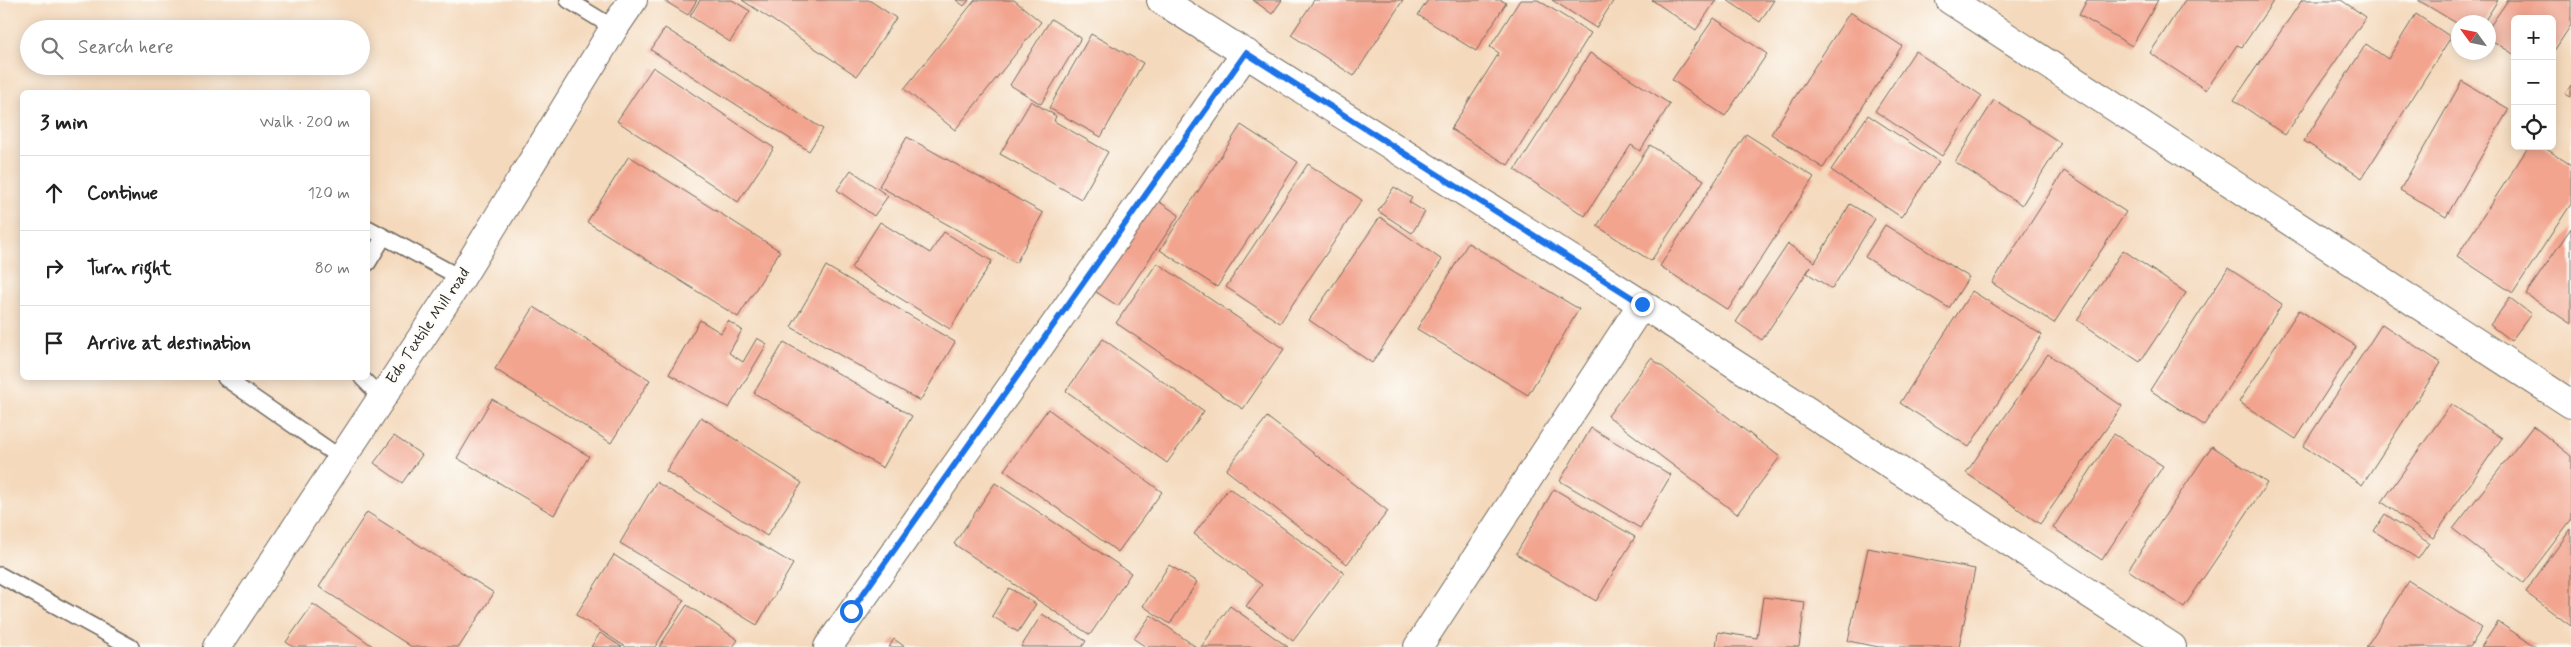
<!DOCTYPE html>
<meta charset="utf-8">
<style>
body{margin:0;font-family:Mynerve,sans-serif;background:#f6f6f6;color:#222}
.controls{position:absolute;right:15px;top:15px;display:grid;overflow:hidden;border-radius:8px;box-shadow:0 2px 12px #0003}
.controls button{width:45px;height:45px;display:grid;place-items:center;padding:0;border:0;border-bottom:1px solid #e0e0e0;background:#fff;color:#222;font:25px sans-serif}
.compass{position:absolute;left:2451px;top:15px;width:45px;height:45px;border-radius:50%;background:#fff;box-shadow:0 2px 12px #0003;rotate:303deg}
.stop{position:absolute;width:15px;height:15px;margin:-11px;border:4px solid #1a73e8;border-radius:50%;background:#fff}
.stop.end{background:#1a73e8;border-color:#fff;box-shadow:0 1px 5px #0008}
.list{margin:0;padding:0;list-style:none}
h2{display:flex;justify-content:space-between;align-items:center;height:65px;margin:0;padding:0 20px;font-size:21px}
h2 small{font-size:16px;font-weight:400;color:#767676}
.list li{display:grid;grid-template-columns:32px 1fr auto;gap:15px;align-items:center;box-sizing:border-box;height:75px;padding:0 20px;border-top:1px solid #e0e0e0}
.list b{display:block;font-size:19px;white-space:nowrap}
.list em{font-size:16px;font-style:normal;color:#767676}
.icon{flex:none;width:28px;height:28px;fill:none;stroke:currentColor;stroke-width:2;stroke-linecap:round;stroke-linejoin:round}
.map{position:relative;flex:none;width:2571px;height:647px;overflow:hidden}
.search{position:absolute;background:#fff;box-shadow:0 2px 12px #0003;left:20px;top:20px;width:350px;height:55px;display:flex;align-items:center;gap:12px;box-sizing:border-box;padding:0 18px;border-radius:28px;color:#767676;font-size:19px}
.panel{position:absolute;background:#fff;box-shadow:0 2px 12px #0003;left:20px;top:90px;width:350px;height:290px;border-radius:8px}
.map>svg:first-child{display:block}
.building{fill:#f2a48f}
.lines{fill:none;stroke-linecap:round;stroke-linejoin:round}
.lane-casing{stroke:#71685e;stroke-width:18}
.street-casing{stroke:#71685e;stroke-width:30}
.secondary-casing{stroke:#71685e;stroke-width:30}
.lane{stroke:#fff;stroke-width:15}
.street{stroke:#fff;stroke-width:28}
.secondary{stroke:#fff;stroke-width:28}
.route{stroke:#1a73e8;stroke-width:6}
.labels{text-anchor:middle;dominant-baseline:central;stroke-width:4.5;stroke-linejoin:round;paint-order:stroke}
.street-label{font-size:16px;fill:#2b2b2b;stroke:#fdfcf7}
</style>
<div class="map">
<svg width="2571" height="647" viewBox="0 0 2571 647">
<rect width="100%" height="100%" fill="#fdfcf7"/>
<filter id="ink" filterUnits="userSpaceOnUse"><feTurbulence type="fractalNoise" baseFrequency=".02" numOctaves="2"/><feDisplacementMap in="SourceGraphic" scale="10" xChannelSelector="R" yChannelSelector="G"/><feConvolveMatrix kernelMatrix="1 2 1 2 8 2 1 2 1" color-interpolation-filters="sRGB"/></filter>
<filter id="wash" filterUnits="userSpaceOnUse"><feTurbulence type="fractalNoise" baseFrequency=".0096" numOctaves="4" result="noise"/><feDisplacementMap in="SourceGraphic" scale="20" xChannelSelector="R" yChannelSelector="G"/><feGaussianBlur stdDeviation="1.12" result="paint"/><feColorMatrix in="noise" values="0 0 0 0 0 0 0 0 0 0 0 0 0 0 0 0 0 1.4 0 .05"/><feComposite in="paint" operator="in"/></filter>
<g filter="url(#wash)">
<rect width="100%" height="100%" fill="#f4d9bc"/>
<g id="blocks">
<path class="building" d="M 663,0 L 697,0 L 688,15 Z
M 700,0 L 732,0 L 750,11 L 730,42 L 690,16 Z
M 742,0 L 869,0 L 896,18 L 857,76 Z
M 956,0 L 969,0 L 964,6 Z
M 975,0 L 1014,0 L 1041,22 L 955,130 L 904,89 Z
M 1253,0 L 1282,0 L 1272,14 Z
M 1314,0 L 1403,0 L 1354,76 L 1291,35 Z
M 1428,0 L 1501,0 L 1506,3 L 1476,51 L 1418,15 Z
M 1520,0 L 1538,0 L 1591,33 L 1508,165 L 1451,129 L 1499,53 L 1490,47 Z
M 1552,0 L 1614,0 L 1596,28 Z
M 1652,0 L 1716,0 L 1696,30 Z
M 1727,0 L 1774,0 L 1760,22 Z
M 2087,0 L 2158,0 L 2132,46 L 2079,15 Z
M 2185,0 L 2274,0 L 2242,47 L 2237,45 L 2206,90 L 2150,53 Z
M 2302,0 L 2341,0 L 2366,17 L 2285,135 L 2234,100 Z
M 2418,0 L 2498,0 L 2484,22 L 2458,22 L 2458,24 Z
M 2508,0 L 2571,0 L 2571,25 L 2552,54 L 2552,19 L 2515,19 L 2515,55 L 2488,38 L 2488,29 Z
M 1850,12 L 1902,46 L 1823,168 L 1771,134 Z
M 2416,14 L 2451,37 L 2362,178 L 2304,141 L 2366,44 L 2388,59 Z
M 1714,18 L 1767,54 L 1725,116 L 1672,80 Z
M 1051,19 L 1081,38 L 1041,104 L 1010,85 Z
M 665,28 L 823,129 L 809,151 L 651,50 Z
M 1091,34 L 1143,63 L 1101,137 L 1049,108 Z
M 1915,51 L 1982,96 L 1942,156 L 1875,111 Z
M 1590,53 L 1670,104 L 1640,151 L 1631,145 L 1585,216 L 1515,170 Z
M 653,67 L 774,148 L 738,202 L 617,121 Z
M 2462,81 L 2509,109 L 2446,217 L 2400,190 Z
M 2571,85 L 2571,97 L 2565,94 Z
M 1994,100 L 2061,143 L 2022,205 L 1955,162 Z
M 1031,101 L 1056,116 L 1054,121 L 1108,152 L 1081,199 L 1000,154 Z
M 1868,115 L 1939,162 L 1901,217 L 1831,170 Z
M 1241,125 L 1298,162 L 1217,287 L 1160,250 Z
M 1746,134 L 1814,177 L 1728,310 L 1660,266 Z
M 907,137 L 1043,213 L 1016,263 L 879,186 Z
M 1650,145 L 1704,180 L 1651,261 L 1597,226 Z
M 2529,146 L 2542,146 L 2571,165 L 2571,204 L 2513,293 L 2457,256 Z
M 629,156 L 780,251 L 738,317 L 587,222 Z
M 1308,164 L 1362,200 L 1280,323 L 1226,287 Z
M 851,170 L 888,196 L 874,216 L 837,190 Z
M 2064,171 L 2126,212 L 2054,323 L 1992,283 Z
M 1394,187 L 1412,198 L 1409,202 L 1425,212 L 1412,233 L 1378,211 Z
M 1149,195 L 1179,215 L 1118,306 L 1087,286 Z
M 1850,204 L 1875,219 L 1832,289 L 1807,273 L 1811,266 L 1762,340 L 1736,322 L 1788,244 L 1815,262 Z
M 1380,217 L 1442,260 L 1372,363 L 1309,320 Z
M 880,222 L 930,253 L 944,232 L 992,261 L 950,329 L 851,268 Z
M 1885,225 L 1969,277 L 1949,308 L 1865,257 Z
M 2571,228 L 2571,324 L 2526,294 Z
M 1468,243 L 1579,309 L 1528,395 L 1417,329 Z
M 2123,250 L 2186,293 L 2140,362 L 2077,320 Z
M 1157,263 L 1284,349 L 1243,409 L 1116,323 Z
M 826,266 L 955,342 L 920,401 L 791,327 Z
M 2228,268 L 2282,304 L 2204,425 L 2150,390 Z
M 1972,291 L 2042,335 L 1969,447 L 1900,403 Z
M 2510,298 L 2531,314 L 2511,341 L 2490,325 Z
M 534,307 L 650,380 L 611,443 L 495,369 Z
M 2299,310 L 2356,346 L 2296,439 L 2239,402 Z
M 700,320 L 721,333 L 728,321 L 742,330 L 729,353 L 743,362 L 757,338 L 767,344 L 729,408 L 669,374 Z
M 2382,324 L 2441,363 L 2362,485 L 2303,446 Z
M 1103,339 L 1204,411 L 1167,463 L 1066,391 Z
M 784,342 L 912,416 L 883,468 L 754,393 Z
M 2048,354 L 2122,406 L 2040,524 L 1966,473 Z
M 1651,358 L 1780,457 L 1737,514 L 1608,416 Z
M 492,399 L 589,456 L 554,515 L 457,458 Z
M 2451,404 L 2502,438 L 2433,538 L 2382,502 Z
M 1048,409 L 1162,492 L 1118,552 L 1004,470 Z
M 701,417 L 802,483 L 767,536 L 666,471 Z
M 1267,417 L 1388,511 L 1347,564 L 1226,470 Z
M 2533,426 L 2571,456 L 2571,520 L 2523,583 L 2453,529 Z
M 1591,428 L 1671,475 L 1640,528 L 1560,481 Z
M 2114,434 L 2163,466 L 2102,560 L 2053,528 Z
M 394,436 L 422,455 L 402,483 L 374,463 Z
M 2212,446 L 2267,483 L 2184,607 L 2128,570 Z
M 656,482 L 793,564 L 757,625 L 620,543 Z
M 995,483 L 1131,573 L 1090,635 L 954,544 Z
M 1229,488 L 1344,573 L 1293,641 L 1246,606 L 1262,585 L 1194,534 Z
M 1554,489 L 1635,537 L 1596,601 L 1516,554 Z
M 367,512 L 494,593 L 459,647 L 412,647 L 319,587 Z
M 2385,514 L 2429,543 L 2418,559 L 2374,531 Z
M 2571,529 L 2571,626 L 2525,592 Z
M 1868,548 L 1975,569 L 1959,647 L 1879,647 L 1848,641 Z
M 614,555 L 684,600 L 655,647 L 626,647 L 576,615 Z
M 1169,565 L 1197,582 L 1170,624 L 1143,606 Z
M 2409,581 L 2482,628 L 2470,647 L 2366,647 Z
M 1009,588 L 1036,604 L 1018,632 L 992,616 Z
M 1763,597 L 1805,602 L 1799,647 L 1716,647 L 1718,632 L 1757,638 Z
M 313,604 L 374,647 L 293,647 L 286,642 Z
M 687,605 L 738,640 L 733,647 L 659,647 Z
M 1230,606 L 1288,647 L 1201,647 Z
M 1042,614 L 1086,641 L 1082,647 L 1021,647 Z
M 1151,615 L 1196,647 L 1146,647 L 1134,639 Z
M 2498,622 L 2536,647 L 2481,647 Z
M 600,633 L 622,647 L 591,647 Z
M 894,639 L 905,647 L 889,647 Z"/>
</g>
</g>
<g filter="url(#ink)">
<use href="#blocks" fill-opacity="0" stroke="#71685e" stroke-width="1"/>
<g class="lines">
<defs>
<path id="lane" d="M 568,0 L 614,28
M 368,228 L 461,278
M 368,263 L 383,238
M 225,378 L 342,459
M 362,378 L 381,397
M 0,575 L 131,647"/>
<path id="street" d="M 1161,0 L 1642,304 L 2172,647
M 1950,0 L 2571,404
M 828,647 L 1246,53
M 1418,647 L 1642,304"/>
<path id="secondary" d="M 217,647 L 461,278 L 614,28 L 633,0"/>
</defs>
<use href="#lane" class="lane-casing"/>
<use href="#street" class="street-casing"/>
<use href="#secondary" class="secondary-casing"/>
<use href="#lane" class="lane"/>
<use href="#street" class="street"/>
<use href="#secondary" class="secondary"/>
</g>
</g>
<g class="lines" filter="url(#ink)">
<path class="route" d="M 851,611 L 1246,53 L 1642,304"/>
</g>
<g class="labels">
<g class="street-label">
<text transform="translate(428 326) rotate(-56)">Edo Textile Mill road</text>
</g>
</g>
</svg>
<div class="controls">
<button>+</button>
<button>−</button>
<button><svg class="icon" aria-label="locate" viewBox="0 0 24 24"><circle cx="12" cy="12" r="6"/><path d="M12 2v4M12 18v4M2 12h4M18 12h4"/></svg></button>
</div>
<svg class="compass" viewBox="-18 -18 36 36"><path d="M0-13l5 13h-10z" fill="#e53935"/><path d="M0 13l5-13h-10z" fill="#767676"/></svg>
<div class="stop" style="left:851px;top:611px"></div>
<div class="stop end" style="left:1642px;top:304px"></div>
<div class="search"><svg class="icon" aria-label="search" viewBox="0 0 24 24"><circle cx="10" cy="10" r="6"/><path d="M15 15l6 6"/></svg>Search here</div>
<section class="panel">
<h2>3 min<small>Walk · 200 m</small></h2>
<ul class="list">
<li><svg class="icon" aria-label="ahead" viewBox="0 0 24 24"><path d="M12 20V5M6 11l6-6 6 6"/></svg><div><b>Continue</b></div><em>120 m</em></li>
<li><svg class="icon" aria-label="right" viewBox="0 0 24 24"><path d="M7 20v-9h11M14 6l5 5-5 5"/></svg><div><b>Turn right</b></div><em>80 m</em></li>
<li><svg class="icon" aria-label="arrive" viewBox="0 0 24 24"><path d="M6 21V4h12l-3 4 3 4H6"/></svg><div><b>Arrive at destination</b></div></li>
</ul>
</section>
</div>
